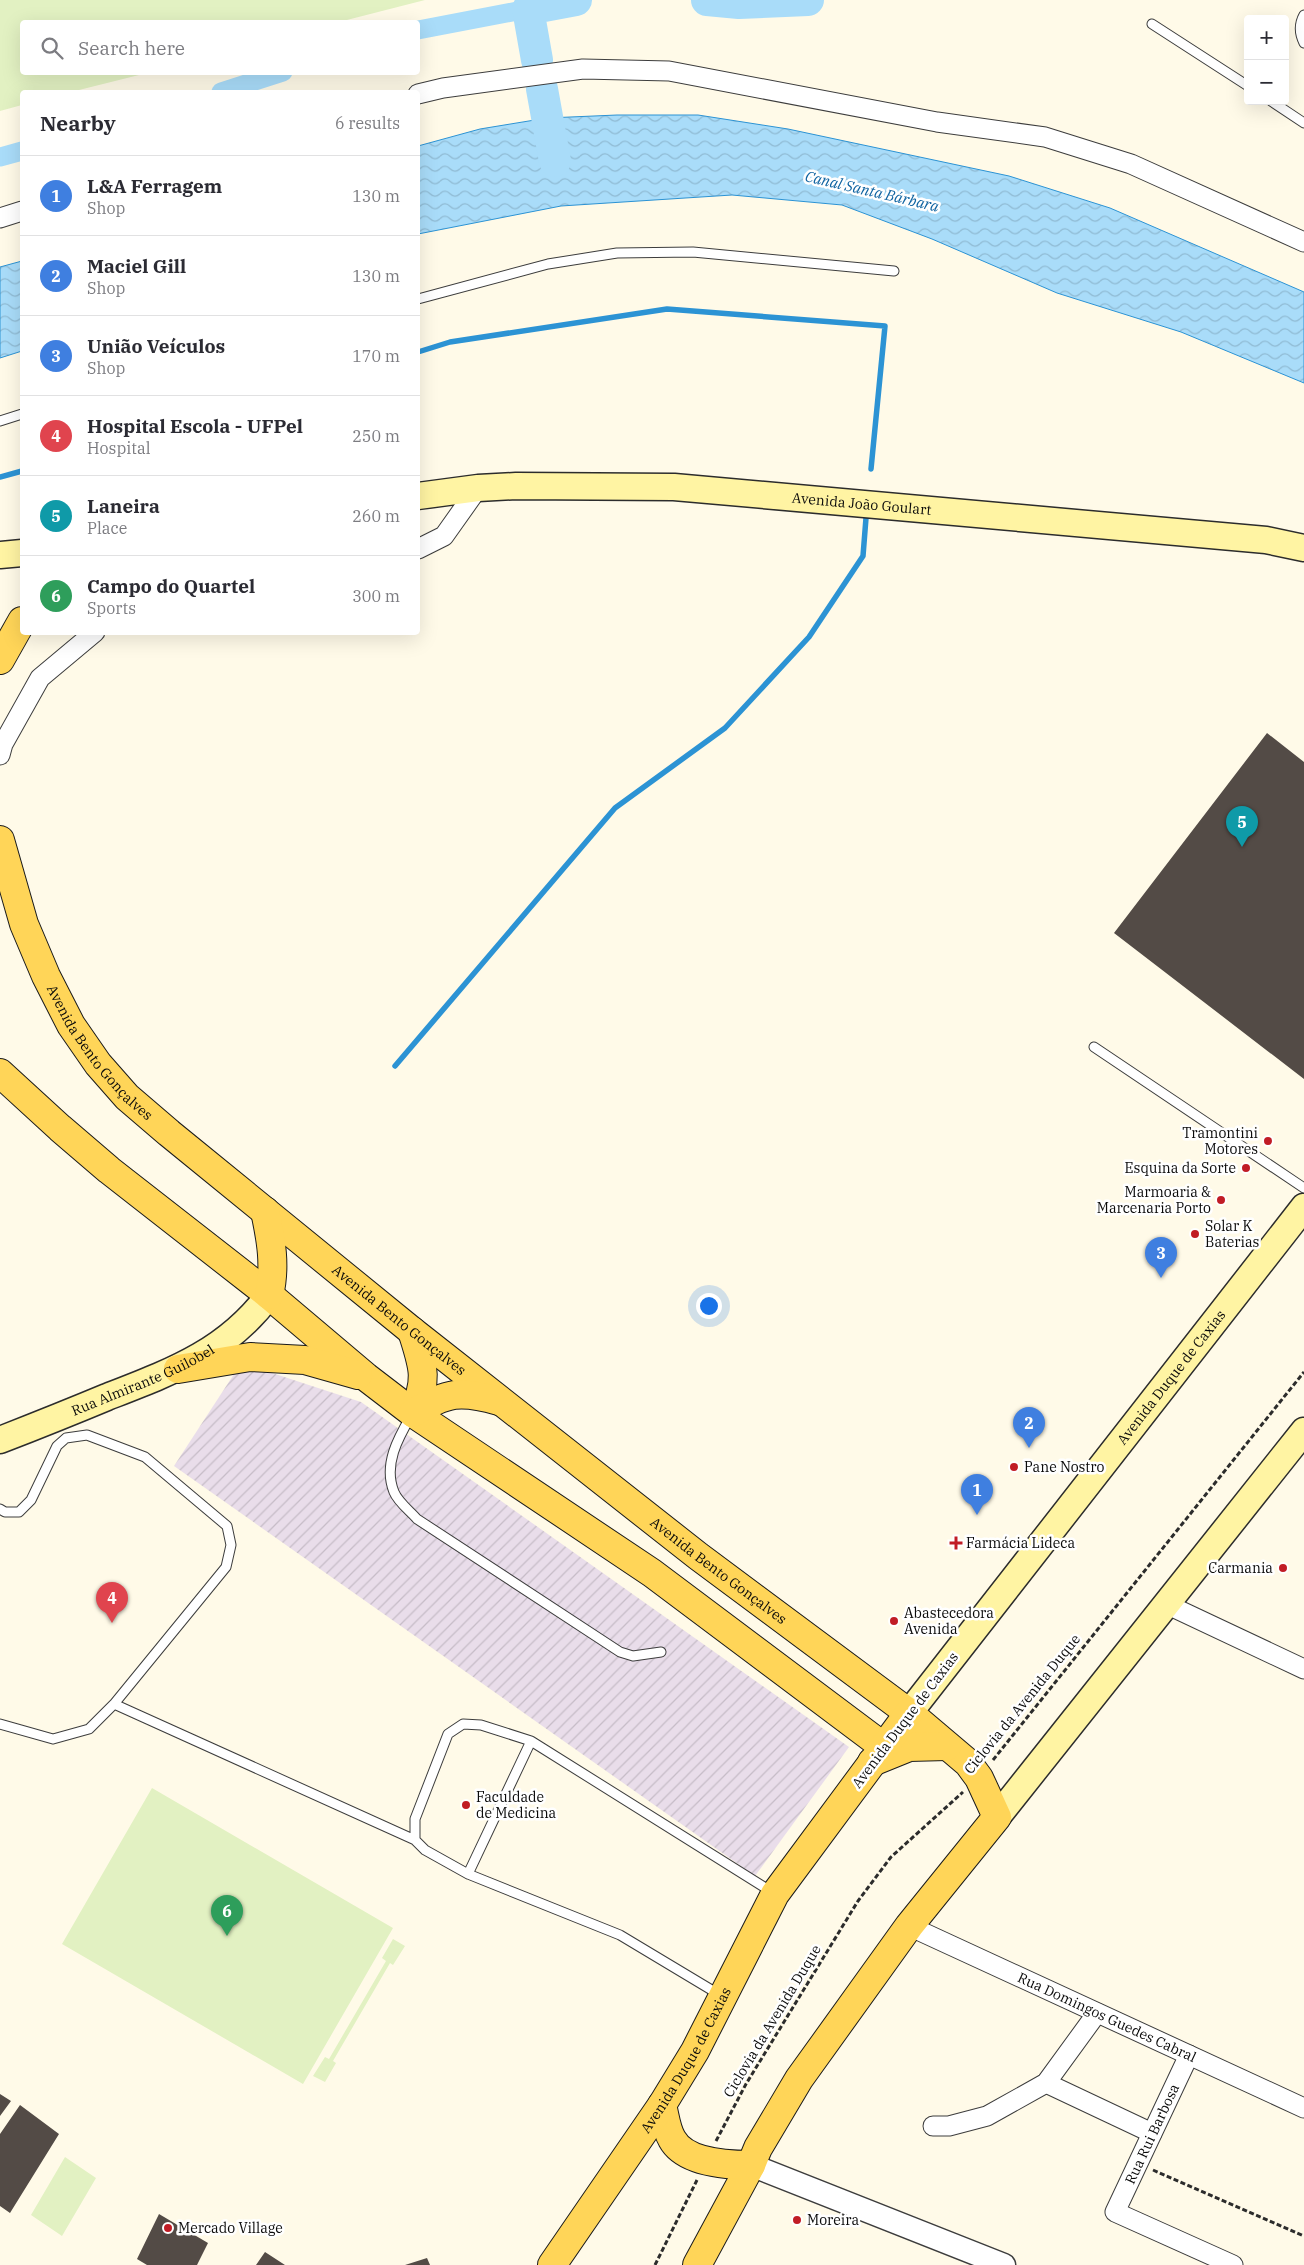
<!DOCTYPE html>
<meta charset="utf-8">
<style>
body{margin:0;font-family:"IBM Plex Serif",serif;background:#f2f2f3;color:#2b2b33}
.controls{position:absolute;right:15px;top:15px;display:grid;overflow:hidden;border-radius:5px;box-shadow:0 5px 20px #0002}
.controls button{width:45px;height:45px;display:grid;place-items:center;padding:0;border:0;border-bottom:1px solid #e1e1e2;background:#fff;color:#2b2b33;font:25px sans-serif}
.you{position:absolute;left:708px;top:1305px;width:18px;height:18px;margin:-12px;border:4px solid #fff;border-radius:50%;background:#1a73e8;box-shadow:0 0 0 8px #1a73e833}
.badge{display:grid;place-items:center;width:32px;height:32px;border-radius:50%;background:#b45309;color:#fff;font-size:16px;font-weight:700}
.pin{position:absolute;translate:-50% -41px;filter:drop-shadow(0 1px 2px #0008)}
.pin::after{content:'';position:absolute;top:26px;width:18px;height:15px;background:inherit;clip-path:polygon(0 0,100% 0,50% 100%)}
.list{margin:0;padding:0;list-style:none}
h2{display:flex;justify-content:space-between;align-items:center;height:65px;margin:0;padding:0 20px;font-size:21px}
h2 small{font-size:16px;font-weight:400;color:#7c7c81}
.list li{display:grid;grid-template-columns:32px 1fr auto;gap:15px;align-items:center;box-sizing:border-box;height:80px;padding:0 20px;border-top:1px solid #e1e1e2}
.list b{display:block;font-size:19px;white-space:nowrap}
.list p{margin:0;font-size:16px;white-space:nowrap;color:#7c7c81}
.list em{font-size:16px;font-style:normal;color:#7c7c81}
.icon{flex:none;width:28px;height:28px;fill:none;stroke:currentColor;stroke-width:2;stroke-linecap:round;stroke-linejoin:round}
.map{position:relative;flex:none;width:1304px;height:2265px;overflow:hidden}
.search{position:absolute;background:#fff;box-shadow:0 5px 20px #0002;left:20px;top:20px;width:400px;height:55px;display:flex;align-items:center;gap:12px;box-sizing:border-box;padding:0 18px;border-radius:5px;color:#7c7c81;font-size:19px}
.panel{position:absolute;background:#fff;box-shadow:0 5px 20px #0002;left:20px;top:90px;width:400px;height:545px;border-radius:5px}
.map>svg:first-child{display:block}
.industrial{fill:url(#industrial-furrows)}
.pitch{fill:#e2f1c2}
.water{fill:url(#water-waves);stroke:#2c93d4}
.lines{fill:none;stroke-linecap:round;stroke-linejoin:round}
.stream{stroke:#2c93d4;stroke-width:5.5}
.canal{stroke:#a9dcf9;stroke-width:19}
.river{stroke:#a9dcf9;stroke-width:32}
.building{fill:#534b46}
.service-casing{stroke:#3d3d3d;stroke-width:11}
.minor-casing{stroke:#3d3d3d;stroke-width:21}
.tertiary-casing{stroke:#3d3d3d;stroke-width:25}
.secondary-casing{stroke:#2c2c2c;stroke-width:29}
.primary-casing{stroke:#1b1b1b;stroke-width:30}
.path{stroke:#2c2c2c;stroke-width:3;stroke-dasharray:5 2.5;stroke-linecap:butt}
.service{stroke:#fff;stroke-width:9}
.minor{stroke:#fff;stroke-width:19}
.tertiary{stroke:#fff;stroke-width:22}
.secondary{stroke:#fff4a3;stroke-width:26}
.primary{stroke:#ffd558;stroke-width:28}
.poi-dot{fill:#c11c25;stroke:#fff;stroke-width:2}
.labels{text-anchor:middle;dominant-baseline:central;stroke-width:5;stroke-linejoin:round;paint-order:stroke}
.street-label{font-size:14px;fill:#0a0a0a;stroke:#fff}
.poi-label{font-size:14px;fill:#0a0a0a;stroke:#fff;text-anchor:start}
.water-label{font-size:15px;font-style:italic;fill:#0e63a1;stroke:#fff}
</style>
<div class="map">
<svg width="1304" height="2265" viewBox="0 0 1304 2265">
<defs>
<pattern id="industrial-furrows" width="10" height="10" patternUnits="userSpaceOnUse" patternTransform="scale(1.25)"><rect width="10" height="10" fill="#e9ddea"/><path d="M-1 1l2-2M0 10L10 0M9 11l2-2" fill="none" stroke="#c6bcc7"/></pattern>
<pattern id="water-waves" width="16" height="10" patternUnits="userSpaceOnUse" patternTransform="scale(1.25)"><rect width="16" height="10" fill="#a9dcf9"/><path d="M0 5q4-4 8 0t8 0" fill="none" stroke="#90bbd4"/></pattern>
</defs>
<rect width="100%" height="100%" fill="#fffae8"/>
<path class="industrial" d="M 238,1368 L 266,1371 L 361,1402 L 849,1747 L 755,1876 L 174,1466 Z"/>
<path class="pitch" d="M 0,0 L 425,0 L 339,22 L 22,22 L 22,72 L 147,73 L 71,92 L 22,92 L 22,105 L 0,111 Z
M 152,1788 L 393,1928 L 303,2084 L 62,1944 Z
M 393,1939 L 405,1946 L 393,1965 L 390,1963 L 333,2061 L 336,2063 L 325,2082 L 313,2076 L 325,2057 L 329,2059 L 386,1961 L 382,1958 Z
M 65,2157 L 96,2178 L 62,2236 L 31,2215 Z"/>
<path class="water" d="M 617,115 L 698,115 L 788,129 L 1009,176 L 1110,208 L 1304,292 L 1304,383 L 1181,332 L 1057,293 L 932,239 L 842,205 L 732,195 L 561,206 L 418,234 L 418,146 L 480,129 L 547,118 Z
M 22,261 L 22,351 L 0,358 L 0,267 Z"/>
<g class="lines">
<path class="stream" d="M 418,352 L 450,342 L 667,309 L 885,326 L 871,469
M 0,477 L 22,471
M 395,1066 L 615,808 L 725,728 L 809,637 L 863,556 L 866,518"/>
<path class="canal" d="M 418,30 L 528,9
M 221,92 L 283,72
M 0,157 L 22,151"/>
<path class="river" d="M 707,0 L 739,3 L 808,0
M 537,60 L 528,9 L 576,0
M 542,89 L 555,161"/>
</g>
<path class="building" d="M 1267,733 L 1304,762 L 1304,1079 L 1114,933 Z
M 0,2094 L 11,2101 L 0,2116 Z
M 20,2105 L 59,2134 L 10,2213 L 0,2206 L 0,2134 Z
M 159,2214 L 208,2243 L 197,2265 L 147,2265 L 137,2259 Z
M 265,2252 L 285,2265 L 256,2265 Z
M 427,2258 L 430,2265 L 405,2265 Z"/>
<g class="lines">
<defs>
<path id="service" d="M 1304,15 C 1299,24 1299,33 1304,43
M 1152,24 L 1248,86
M 1271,101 L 1304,123
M 418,299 L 548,264 L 617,253 L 693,252 L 894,271
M 0,421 L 22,414
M 1094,1047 L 1304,1188
M 411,1416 C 398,1438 383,1465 394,1492 C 398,1502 410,1511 417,1519 L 620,1652 L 633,1656 L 661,1652
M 0,1509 L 5,1512 L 19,1512 L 31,1500 L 57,1446 L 66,1438 L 87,1435 L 145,1457 L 227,1526 L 231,1545 L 226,1567 L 114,1704
M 0,1724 L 53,1739 L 89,1729 L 114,1704 L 415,1840
M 468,1874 L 531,1741
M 720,1995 L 620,1935 L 468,1874 L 425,1850 L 415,1840 L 415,1819 L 448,1734 L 463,1724 L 481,1725 L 531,1741 L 772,1892"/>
<g id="minor">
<path d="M 418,94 L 443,88 L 583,69 L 669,71 L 937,122 L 1045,137 L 1131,164 L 1304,242"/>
<path d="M 0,218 L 22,211"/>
<path d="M 418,549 L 444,536 L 478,488"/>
<path d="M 0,755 L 3,744 L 40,678 L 95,632"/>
<path d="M 1166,1604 L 1304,1669"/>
<path id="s1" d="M 909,1926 L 1304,2108"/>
<path d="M 1189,2055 L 1115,2212 L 1233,2265"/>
<path d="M 1046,2083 L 1152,2133"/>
<path d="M 933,2126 L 949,2126 L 987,2116 L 1046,2083 L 1097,2013"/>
</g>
<path id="tertiary" d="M 751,2165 L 1004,2265"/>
<g id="secondary">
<path id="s2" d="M 418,496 L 478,488 L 516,486 L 674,487 L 1266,540 L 1304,548"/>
<path d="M 0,555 L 22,553"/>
<path id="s3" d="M 0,1440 C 36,1426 71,1412 107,1397 C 171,1372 227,1352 269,1295"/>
<path id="s4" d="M 909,1713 L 1304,1207"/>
<path d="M 997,1817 L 1304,1431"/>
</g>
<g id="primary">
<path d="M 0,660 L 22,621"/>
<path id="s5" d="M 0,840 L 24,924 L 46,976 L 71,1025 L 98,1064 L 127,1097 L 169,1133 L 412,1331 L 698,1556 L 909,1713 L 968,1763 L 979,1778 L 997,1817 L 909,1926 L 799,2079 L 758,2148 L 751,2165 L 697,2265"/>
<path d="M 0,1073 L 60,1128 L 109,1170 L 269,1295 L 366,1377 L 413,1413 L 652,1573 L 884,1747"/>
<path d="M 265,1211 C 271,1239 276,1267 269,1295"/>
<path d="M 412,1331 C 423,1366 429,1379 413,1413"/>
<path d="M 178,1369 L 250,1357 L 305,1360 L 358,1375"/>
<path d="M 413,1413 C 447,1392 460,1390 499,1401"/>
<path d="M 872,1762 L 909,1747 L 947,1746"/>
<path d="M 662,2105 C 665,2116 666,2129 672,2139 C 685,2163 728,2165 751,2165"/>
<path id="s6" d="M 552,2265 L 662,2105 L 695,2051 L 775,1894 L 909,1713"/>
</g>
</defs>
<use href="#service" class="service-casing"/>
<use href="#minor" class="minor-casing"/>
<use href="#tertiary" class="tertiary-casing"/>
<use href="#secondary" class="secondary-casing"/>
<use href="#primary" class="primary-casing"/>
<path class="path" d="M 993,1760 L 1304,1372
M 716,2141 L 746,2084 L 858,1901 L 891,1857 L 963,1792
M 1153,2170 L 1304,2236
M 655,2265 L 697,2180"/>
<use href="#service" class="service"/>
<use href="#minor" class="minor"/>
<use href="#tertiary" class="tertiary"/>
<use href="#secondary" class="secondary"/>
<use href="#primary" class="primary"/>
</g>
<g class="poi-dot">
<circle cx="1268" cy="1141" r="5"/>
<circle cx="1246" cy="1168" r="5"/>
<circle cx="1221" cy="1200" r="5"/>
<circle cx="1195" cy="1234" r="5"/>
<circle cx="1014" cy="1467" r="5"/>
<path d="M953.5 1535.5h5v5h5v5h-5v5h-5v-5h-5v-5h5z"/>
<circle cx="1283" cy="1568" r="5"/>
<circle cx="894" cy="1621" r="5"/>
<circle cx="466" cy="1805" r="5"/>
<circle cx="797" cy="2220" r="5"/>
<circle cx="168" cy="2228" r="5"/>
</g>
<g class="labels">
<g class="street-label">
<text stroke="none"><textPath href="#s2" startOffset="445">Avenida João Goulart</textPath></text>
<text stroke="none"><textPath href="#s5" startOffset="238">Avenida Bento Gonçalves</textPath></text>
<text stroke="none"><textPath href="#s5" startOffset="642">Avenida Bento Gonçalves</textPath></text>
<text stroke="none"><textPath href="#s4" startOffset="426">Avenida Duque de Caxias</textPath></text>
<text stroke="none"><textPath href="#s3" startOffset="155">Rua Almirante Guilobel</textPath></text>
<text stroke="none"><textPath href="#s5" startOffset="1048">Avenida Bento Gonçalves</textPath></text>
<text transform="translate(1022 1704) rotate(-51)">Ciclovia da Avenida Duque</text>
<text transform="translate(905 1720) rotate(-53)">Avenida Duque de Caxias</text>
<text stroke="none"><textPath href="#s1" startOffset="218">Rua Domingos Guedes Cabral</textPath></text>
<text transform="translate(772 2021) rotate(-59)">Ciclovia da Avenida Duque</text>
<text stroke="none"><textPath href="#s6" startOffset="245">Avenida Duque de Caxias</textPath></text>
<text transform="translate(1152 2134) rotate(-65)">Rua Rui Barbosa</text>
</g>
<g class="poi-label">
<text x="1258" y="1133" text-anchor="end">Tramontini<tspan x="1258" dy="16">Motores</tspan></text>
<text x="1236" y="1168" text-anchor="end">Esquina da Sorte</text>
<text x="1211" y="1192" text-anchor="end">Marmoaria &amp;<tspan x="1211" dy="16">Marcenaria Porto</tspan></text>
<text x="1205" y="1226">Solar K<tspan x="1205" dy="16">Baterias</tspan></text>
<text x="1024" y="1467">Pane Nostro</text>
<text x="966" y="1543">Farmácia Lideca</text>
<text x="1273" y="1568" text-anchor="end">Carmania</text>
<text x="904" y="1613">Abastecedora<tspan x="904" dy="16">Avenida</tspan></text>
<text x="476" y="1797">Faculdade<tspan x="476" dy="16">de Medicina</tspan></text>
<text x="807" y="2220">Moreira</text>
<text x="178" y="2228">Mercado Village</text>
</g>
<g class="water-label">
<text transform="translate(872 191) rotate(13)">Canal Santa Bárbara</text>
</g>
</g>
</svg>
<div class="controls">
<button>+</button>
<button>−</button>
</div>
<div class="you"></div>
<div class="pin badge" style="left:977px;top:1515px;background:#3f7fe0">1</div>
<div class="pin badge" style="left:1029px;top:1448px;background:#3f7fe0">2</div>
<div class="pin badge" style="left:1161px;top:1278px;background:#3f7fe0">3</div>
<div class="pin badge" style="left:112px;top:1623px;background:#e0444e">4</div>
<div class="pin badge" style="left:1242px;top:847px;background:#0f9aa8">5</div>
<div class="pin badge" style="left:227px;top:1936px;background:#2e9e5b">6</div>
<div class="search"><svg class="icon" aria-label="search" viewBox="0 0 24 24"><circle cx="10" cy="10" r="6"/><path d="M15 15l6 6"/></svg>Search here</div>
<section class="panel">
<h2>Nearby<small>6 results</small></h2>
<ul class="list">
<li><span class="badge" style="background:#3f7fe0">1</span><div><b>L&amp;A Ferragem</b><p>Shop</p></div><em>130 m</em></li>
<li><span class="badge" style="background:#3f7fe0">2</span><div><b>Maciel Gill</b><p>Shop</p></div><em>130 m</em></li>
<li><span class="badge" style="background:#3f7fe0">3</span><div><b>União Veículos</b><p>Shop</p></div><em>170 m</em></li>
<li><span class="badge" style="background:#e0444e">4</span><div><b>Hospital Escola - UFPel</b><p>Hospital</p></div><em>250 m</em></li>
<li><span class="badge" style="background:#0f9aa8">5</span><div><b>Laneira</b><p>Place</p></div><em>260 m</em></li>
<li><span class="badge" style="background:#2e9e5b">6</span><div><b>Campo do Quartel</b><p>Sports</p></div><em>300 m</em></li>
</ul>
</section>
</div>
